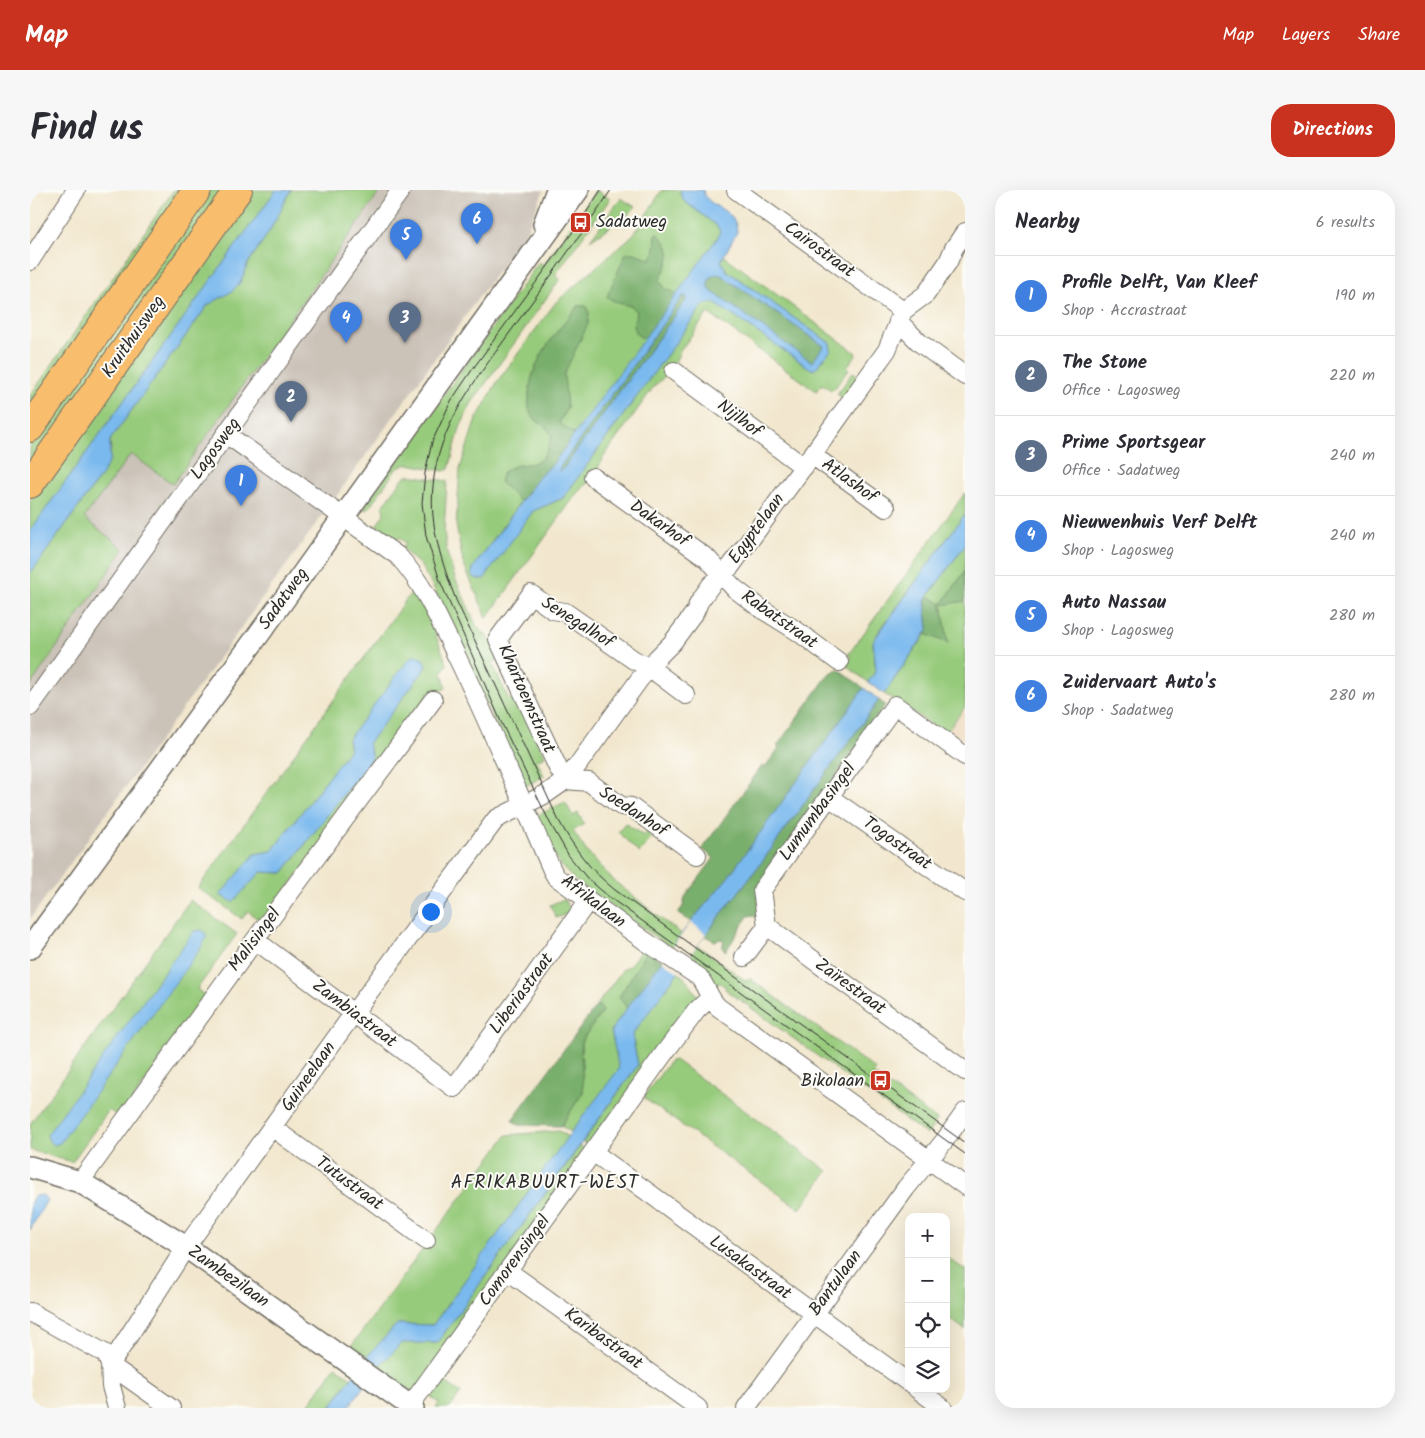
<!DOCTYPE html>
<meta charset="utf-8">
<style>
body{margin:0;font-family:Kalam,sans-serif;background:#f7f7f7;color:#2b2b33}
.controls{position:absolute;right:15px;bottom:15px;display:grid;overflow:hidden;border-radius:10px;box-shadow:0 5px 20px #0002}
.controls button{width:45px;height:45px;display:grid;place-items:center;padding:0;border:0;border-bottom:1px solid #e1e1e2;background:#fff;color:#2b2b33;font:25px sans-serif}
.you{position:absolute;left:400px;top:721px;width:18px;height:18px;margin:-12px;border:4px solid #fff;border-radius:50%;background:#1a73e8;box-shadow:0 0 0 8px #1a73e833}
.badge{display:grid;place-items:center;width:32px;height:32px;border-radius:50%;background:#c8321e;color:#fff;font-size:16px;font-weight:700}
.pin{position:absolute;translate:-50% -41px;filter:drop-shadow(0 1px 2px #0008)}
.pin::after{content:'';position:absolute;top:26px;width:18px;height:15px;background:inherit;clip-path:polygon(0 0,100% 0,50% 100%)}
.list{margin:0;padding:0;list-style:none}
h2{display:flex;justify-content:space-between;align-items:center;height:65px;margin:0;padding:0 20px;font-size:21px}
h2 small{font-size:16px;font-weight:400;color:#7c7c81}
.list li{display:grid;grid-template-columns:32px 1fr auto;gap:15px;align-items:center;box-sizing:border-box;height:80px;padding:0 20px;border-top:1px solid #e1e1e2}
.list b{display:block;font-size:19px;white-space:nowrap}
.list p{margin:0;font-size:16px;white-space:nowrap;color:#7c7c81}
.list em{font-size:16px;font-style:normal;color:#7c7c81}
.icon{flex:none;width:28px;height:28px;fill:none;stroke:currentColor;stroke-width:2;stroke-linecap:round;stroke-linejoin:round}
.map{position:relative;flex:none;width:935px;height:1218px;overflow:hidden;border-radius:20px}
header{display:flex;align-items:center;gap:30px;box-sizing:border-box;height:70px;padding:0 25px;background:#c8321e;color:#fff}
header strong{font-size:24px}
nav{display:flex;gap:28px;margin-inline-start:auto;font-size:18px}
.intro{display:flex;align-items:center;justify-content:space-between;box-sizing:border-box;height:120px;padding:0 30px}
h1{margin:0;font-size:35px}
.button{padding:12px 22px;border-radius:20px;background:#c8321e;color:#fff;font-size:18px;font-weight:700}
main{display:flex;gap:30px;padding:0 30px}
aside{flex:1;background:#fff;border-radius:20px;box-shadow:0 5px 20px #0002}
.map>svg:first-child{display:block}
.built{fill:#ecd7ba}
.industrial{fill:#cbc2b8}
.green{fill:#97cb7c;stroke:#617b54;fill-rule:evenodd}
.forest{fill:#79af6c;stroke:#526d4c}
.water{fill:#7ab9ee;stroke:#52728c;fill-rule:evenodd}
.pier{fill:#f2e7ce}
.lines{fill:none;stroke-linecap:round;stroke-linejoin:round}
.minor-casing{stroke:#716d64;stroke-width:20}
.tertiary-casing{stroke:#716d64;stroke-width:24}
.primary-casing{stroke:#716d64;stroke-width:30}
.minor{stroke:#fff;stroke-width:18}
.tertiary{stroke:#fff;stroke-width:21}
.primary{stroke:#f9be6d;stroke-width:28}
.tram{stroke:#2b2b2b;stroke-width:1}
.labels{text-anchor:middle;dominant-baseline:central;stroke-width:4;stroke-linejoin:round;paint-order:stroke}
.poi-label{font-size:18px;fill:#2b2b2b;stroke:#fdfcf7;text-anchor:start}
.street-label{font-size:18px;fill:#2b2b2b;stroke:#fdfcf7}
.neighbourhood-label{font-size:19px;letter-spacing:1px;fill:#2b2b2b;stroke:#fdfcf7}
</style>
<header>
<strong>Map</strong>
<nav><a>Map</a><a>Layers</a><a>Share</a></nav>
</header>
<div class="intro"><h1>Find us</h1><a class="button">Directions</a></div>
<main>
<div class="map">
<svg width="935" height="1218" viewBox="0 0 935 1218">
<rect width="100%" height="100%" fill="#fdfcf7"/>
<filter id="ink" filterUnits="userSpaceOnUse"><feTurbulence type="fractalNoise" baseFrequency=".02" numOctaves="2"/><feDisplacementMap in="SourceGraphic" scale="10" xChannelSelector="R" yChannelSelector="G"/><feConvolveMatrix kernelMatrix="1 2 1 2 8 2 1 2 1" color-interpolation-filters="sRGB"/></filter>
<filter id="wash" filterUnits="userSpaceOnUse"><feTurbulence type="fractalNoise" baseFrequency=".0096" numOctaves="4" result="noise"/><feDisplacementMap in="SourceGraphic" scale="20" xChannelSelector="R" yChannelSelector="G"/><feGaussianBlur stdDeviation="1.12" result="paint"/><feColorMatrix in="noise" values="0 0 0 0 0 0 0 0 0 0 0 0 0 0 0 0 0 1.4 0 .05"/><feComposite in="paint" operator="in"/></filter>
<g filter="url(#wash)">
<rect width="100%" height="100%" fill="#f2e7ce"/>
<path class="built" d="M 935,517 L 935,553 L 918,540 Z"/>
<path class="industrial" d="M 351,0 L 514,0 L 497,40 L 313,297 L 0,729 L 0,496 L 94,359 L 53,329 L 101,264 L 144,294 Z"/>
<path class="green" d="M 144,0 L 155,0 L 0,220 L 0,206 Z
M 177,0 L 197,0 L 0,282 L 0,253 Z
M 221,0 L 246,0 L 0,341 L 0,311 Z
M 261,0 L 351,0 L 143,294 L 101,264 L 54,328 L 94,359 L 0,496 L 0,384 L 73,283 L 81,260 L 80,250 L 178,115 L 210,93 L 218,73 L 239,42 Z
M 566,0 L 580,9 L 525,85 L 530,89 L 441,214 L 430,238 L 419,279 L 414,281 L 378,274 L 367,278 L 339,318 L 335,320 L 335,315 L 509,72 L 514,75 L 515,73 Z
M 632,0 L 651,0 L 650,4 L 654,11 L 686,35 L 690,41 L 688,47 L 648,104 L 636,99 L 629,91 C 638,73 647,57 626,44 L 625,60 L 621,69 L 604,63 L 596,64 L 577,107 L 588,113 L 602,115 L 607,122 L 604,134 L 605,143 L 615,150 L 545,244 L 529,233 L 537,218 L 535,203 L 504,181 L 545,128 L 557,136 L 559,123 L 556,116 L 548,116 C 526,143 498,173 499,210 C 499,213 498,218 500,221 C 505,234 517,234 522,246 C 511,288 497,265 473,282 L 470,292 L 490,312 L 443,378 L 442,385 C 445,389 448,390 454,388 L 503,321 L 533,308 L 673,115 L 683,112 L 781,179 L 785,179 L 801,160 L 800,153 L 697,81 C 692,75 690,73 693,65 L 825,162 L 826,165 L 817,177 L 819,179 L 804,199 L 801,200 L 793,194 L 786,201 L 678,123 L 650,161 C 646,173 636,187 625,195 L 573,268 C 568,280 558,294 548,302 L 457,428 L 433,373 L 426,335 L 430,279 L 445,232 L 467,192 L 526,112 L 603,45 Z
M 591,8 L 605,17 L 599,24 L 560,50 Z
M 823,182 L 831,188 L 815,210 L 807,204 Z
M 379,285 L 417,291 L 414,341 L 417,363 L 425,388 L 446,435 L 466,456 L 472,468 L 462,473 L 479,510 L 489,506 L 515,566 L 507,570 L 514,586 L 494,597 L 404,398 L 390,375 L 372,358 L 376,353 L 369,347 L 367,350 L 346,336 L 354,324 L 353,316 L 374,287 Z
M 935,303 L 935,324 L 845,447 L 843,455 L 846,481 L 838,492 L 818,477 L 817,473 L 821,467 L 818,465 Z
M 935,355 L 935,381 L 912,414 L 935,411 L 935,517 L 915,544 L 879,519 L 854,504 L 896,444 L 918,453 L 912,414 L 898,406 Z
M 383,400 L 396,420 L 417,474 L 412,483 L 416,498 L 400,506 L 232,733 L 218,721 L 212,729 L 168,698 ZM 393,469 L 397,476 L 338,554 L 342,567 L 253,683 L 231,682 L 225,664 L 242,661 L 320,559 L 318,549 Z
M 535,612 L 543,626 L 548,623 L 554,634 L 543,641 L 557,662 L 582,689 L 630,728 L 716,791 L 719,788 L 846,880 L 843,884 L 907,930 L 897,945 L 695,799 L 696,797 L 689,792 L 685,798 L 671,779 L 546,691 C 524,672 518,652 506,626 Z
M 595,633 L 614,646 L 620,638 C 625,647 615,656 609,663 L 588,642 Z
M 534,709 L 540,720 L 537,724 L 526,728 L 520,715 Z
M 160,710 L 207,744 L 167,799 L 175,806 L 90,928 L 79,920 L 42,972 L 0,960 L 0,934 ZM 172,740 L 18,945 L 164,742 Z
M 613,758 L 617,761 L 589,807 L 597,818 L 581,840 L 590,879 L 541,942 L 531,936 L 553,902 L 551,855 L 552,850 L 571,818 L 567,815 L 593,779 L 599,776 Z
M 648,782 L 657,790 L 669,808 L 558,956 L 553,952 L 608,875 L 602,845 Z
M 645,870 L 798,981 L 770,1019 L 615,909 L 615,905 L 640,871 Z
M 529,941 L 538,947 L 403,1135 L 367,1134 L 334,1170 L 319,1159 L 477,945 Z
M 550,956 L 558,962 L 385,1204 L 347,1178 L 372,1152 L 407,1153 Z
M 918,1068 L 935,1080 L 935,1140 L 916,1126 L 916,1070 Z
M 306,1176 L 321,1188 L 300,1218 L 276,1218 Z
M 411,1189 L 431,1203 L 420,1218 L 406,1218 L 409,1213 L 400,1206 Z"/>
<path class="forest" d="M 626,43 C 647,59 639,72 629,91 L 636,99 L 648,104 L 615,150 L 605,143 L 604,134 L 607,122 L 602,116 L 588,113 L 577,107 L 596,63 L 604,63 L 621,69 L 625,60 Z
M 687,84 L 691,85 L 794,156 L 782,173 L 681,101 C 675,94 678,87 687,84 Z
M 653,106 L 657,106 L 657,109 L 533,279 L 529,282 L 530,277 Z
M 548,116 L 556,116 L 559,123 L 558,134 L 534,184 L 537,218 L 529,233 L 545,244 L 523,274 L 509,287 L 490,312 L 470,292 L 473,282 C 497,265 511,288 522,246 C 517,234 505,234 500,221 C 498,218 499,213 499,210 C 498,173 526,143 548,116 Z
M 935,381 L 935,411 L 912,415 L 918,453 L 896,444 C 902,432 891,418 898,406 L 912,414 Z
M 808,479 L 834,498 L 699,686 L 661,732 L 648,724 L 653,716 L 655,707 L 684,668 L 672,659 L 732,576 L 735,577 L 749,558 L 747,556 L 799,484 Z
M 849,510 L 855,515 L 742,680 L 731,730 L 723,725 L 718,726 L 696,761 L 692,758 L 694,751 L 691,749 L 685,751 L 675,746 L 734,669 Z
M 617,761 L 632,771 L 597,818 L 589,807 Z
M 567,815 L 571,818 L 572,822 L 552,850 L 551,855 L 553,902 L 531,936 L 489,935 L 482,930 Z"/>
<path class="water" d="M 246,0 L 261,0 L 239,42 L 218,73 L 210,93 L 201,102 L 178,115 L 80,250 L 80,270 L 73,283 L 0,384 L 0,341 Z
M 651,0 L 673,0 C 676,19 707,17 707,42 L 691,71 L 697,81 L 797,151 L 800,153 L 801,160 L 785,179 L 781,179 L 683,112 L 673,115 L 533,308 L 503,321 L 454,389 L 447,389 L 442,385 L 443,378 L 509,287 L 523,274 L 688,47 L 690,41 L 686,35 L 654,11 L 650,4 ZM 686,84 L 691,85 L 794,156 L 782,172 L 681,101 C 675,94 678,87 686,84 ZM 653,106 L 656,106 L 657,109 L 533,279 L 529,282 L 530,277 Z
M 935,324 L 935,355 L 895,410 L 898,440 L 854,504 L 838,492 L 846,481 L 843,451 Z
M 386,465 L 393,469 L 397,476 L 338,554 L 342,567 L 253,683 L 231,682 L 203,712 L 190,705 L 225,664 L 242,661 L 320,559 L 318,549 L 379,469 Z
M 834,498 L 849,510 L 734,669 L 676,744 L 602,845 L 608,875 L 407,1153 L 372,1153 L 347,1178 L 318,1218 L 300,1218 L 334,1170 L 367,1134 L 403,1135 L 541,942 L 589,879 L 581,840 L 655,739 L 699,686 Z
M 172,740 L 177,746 L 172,756 L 30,953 L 24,955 L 19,951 L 17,945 L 164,741 Z
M 13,1005 L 17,1010 L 0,1040 L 0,1014 L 4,1006 Z"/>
<path class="pier" d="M 661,732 L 676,744 L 648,782 L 632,771 Z"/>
</g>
<g filter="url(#ink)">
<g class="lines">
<defs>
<path id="minor" d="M 706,0 L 873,121
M 0,71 L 46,0
M 868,131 L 890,153 L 935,186
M 644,181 L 774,277
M 196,244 L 368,366 C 395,395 410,432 427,467 C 461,537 491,609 522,680 L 526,687 L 615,751 L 669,787 C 677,797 679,809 688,817 L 935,996
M 782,265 L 856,318
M 563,287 L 677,368 L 704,398 L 730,418 L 767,441 L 809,472
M 656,505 L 619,477 L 604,470 L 535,422 L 523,420 L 501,404 L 468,449 L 528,578 L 536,590 L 559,592 L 591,616 L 601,617 L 667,665
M 0,517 L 371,0
M 799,607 L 935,702
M 737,736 L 732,700 L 865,515 L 935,566
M 737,736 L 935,881
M 225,750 L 424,898 L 558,711
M 714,767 L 737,736
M 243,938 L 396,1050
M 563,962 L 879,1193
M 50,992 L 225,750 L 403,510
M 478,1081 L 668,1218
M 0,1122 L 76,1164 L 80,1175 L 141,1218
M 887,1199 L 913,1218
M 380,1216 L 635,862 L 667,820 L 680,808
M 87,1218 L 81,1196 L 80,1175 L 156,1057 L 323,824 L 466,629 L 516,604 L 536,590 L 547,576 L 609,490 L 627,468 L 642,453 L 665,422 L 669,412 L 681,395 L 701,376 L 782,265 L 857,160 L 873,121 L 896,104 L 918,72 L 924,58 L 935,42
M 716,1218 L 876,998 L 915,950 L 935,922"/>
<path id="tertiary" d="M 514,34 L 527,0
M 0,758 L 248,418 L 548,0
M 0,977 L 50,992 L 156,1057 L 383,1218"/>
<path id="primary" d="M 0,238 L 167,0
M 0,294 L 208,0"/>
</defs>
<use href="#minor" class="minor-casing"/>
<use href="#tertiary" class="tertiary-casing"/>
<use href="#primary" class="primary-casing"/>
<use href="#minor" class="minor"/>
<use href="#tertiary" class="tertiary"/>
<use href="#primary" class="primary"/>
<path class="tram" d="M 571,0 L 550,32 L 442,180 L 421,211 L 402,252 L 395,283 L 392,313 L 396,346 L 410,391 L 472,534 L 520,633 L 539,666 L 557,688 L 579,707 L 935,964
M 581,0 C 569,19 556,38 542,56 C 521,86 499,116 478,145 C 444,192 408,237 403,296 C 399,336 412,373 426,410 L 528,629 C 544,658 559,679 585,700 L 935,953"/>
</g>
</g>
<defs>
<symbol id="bus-square" viewBox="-11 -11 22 22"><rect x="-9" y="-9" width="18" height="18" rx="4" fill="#c8321e" stroke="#fdfcf7"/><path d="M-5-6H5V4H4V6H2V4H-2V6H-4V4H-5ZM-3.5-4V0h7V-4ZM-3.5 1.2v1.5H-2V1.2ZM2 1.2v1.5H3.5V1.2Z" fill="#fff"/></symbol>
</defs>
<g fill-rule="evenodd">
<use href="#bus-square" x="538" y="20" width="25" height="25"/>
<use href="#bus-square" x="838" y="878" width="25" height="25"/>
</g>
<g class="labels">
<g class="poi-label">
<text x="566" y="32">Sadatweg</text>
<text x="834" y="891" text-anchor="end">Bikolaan</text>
</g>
<g class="street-label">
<text transform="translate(789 60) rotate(36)">Cairostraat</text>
<text transform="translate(104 147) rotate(-55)">Kruithuisweg</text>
<text transform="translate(709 229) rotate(37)">Nijlhof</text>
<text transform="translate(186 259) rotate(-54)">Lagosweg</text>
<text transform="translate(819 291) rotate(36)">Atlashof</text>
<text transform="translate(629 334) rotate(35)">Dakarhof</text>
<text transform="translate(727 339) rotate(-54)">Egyptelaan</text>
<text transform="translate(254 409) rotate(-54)">Sadatweg</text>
<text transform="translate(749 430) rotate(35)">Rabatstraat</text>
<text transform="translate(547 433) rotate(32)">Senegalhof</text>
<text transform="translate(496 509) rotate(66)">Khartoemstraat</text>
<text transform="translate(603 622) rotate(33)">Soedanhof</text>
<text transform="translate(788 622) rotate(-54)">Lumumbasingel</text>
<text transform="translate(867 654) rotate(35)">Togostraat</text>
<text transform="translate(563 712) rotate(37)">Afrikalaan</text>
<text transform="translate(225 750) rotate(-53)">Malisingel</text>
<text transform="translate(820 797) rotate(36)">Zaïrestraat</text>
<text transform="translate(492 804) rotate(-54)">Liberiastraat</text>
<text transform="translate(324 824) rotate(37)">Zambiastraat</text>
<text transform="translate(279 887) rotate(-55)">Guineelaan</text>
<text transform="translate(319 994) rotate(36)">Tutustraat</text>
<text transform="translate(485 1071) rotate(-54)">Comorensingel</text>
<text transform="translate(720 1078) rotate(36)">Lusakastraat</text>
<text transform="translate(198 1087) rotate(35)">Zambezilaan</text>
<text transform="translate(806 1093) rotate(-54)">Bantulaan</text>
<text transform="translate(573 1149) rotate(36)">Karibastraat</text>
</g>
<g class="neighbourhood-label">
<text x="515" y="993">AFRIKABUURT-WEST</text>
</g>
</g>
</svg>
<div class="controls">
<button>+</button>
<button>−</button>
<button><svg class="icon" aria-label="locate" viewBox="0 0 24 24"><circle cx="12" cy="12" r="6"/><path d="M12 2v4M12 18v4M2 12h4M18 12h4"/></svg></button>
<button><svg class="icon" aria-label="layers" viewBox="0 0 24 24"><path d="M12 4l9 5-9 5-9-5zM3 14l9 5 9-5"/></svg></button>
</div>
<div class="you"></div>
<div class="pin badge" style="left:211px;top:316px;background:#3f7fe0">1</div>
<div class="pin badge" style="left:261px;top:232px;background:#5c6f8a">2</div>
<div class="pin badge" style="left:375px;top:153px;background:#5c6f8a">3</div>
<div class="pin badge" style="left:316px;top:153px;background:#3f7fe0">4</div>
<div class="pin badge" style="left:376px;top:70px;background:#3f7fe0">5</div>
<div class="pin badge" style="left:447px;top:54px;background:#3f7fe0">6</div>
</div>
<aside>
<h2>Nearby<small>6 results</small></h2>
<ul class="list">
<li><span class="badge" style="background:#3f7fe0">1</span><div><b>Profile Delft, Van Kleef</b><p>Shop · Accrastraat</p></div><em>190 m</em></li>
<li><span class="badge" style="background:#5c6f8a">2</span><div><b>The Stone</b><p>Office · Lagosweg</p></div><em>220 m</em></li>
<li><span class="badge" style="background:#5c6f8a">3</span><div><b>Prime Sportsgear</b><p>Office · Sadatweg</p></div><em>240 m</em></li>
<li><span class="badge" style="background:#3f7fe0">4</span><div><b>Nieuwenhuis Verf Delft</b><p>Shop · Lagosweg</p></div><em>240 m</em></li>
<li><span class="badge" style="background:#3f7fe0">5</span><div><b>Auto Nassau</b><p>Shop · Lagosweg</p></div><em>280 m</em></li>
<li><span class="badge" style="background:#3f7fe0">6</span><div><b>Zuidervaart Auto's</b><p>Shop · Sadatweg</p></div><em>280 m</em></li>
</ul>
</aside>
</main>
